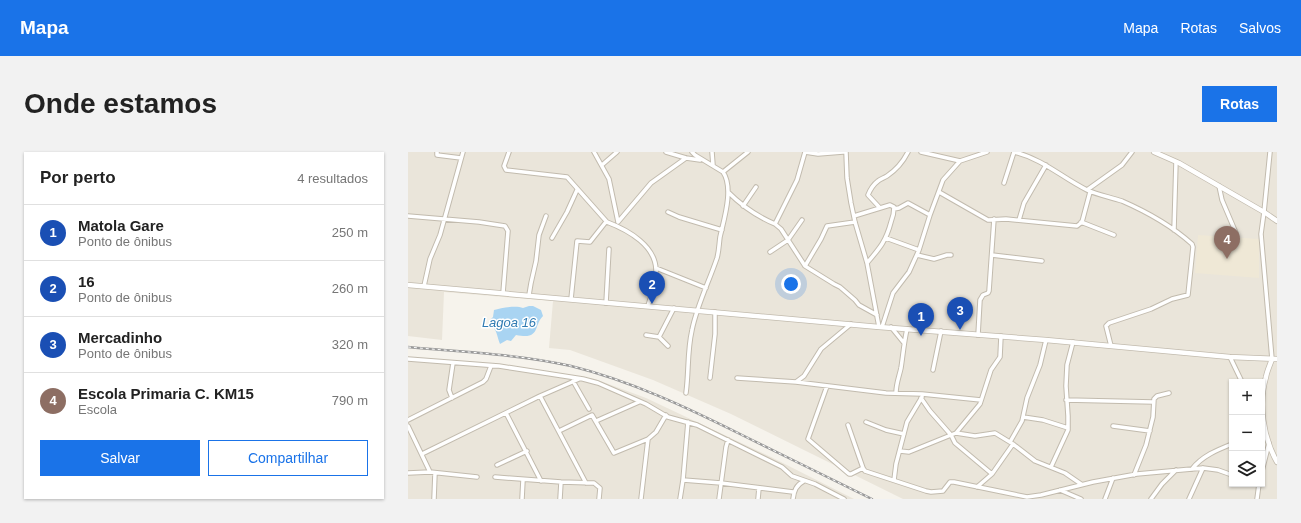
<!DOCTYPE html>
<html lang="pt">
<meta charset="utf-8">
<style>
body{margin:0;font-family:Helvetica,sans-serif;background:#f2f2f2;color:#222}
.controls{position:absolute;right:12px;bottom:12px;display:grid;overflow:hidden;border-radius:0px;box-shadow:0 1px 3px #0004}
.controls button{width:36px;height:36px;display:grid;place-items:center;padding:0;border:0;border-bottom:1px solid #e0e0e0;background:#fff;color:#222;font:20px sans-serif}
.you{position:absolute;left:383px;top:132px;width:14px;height:14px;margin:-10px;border:3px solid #fff;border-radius:50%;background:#1a73e8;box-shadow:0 0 0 6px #1a73e833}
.badge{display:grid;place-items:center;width:26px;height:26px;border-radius:50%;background:#1a73e8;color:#fff;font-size:13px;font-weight:700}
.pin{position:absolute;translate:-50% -33px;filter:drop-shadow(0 1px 2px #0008)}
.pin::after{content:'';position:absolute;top:21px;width:14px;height:12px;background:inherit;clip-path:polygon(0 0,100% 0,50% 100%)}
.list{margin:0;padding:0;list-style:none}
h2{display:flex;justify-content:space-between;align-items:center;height:52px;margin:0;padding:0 16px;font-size:17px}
h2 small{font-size:13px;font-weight:400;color:#767676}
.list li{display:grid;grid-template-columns:26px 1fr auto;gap:12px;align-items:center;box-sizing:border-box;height:56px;padding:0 16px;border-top:1px solid #e0e0e0}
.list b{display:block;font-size:15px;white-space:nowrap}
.list p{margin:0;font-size:13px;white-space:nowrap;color:#767676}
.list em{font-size:13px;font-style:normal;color:#767676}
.actions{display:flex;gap:8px;padding:12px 16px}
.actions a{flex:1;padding:9px 0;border:1px solid #1a73e8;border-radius:0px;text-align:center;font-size:14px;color:#1a73e8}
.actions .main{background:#1a73e8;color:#fff}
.icon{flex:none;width:22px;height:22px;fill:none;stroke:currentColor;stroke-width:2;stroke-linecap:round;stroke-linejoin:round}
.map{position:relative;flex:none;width:869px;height:347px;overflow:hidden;border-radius:0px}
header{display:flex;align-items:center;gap:24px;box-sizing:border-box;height:56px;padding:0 20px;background:#1a73e8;color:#fff}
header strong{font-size:19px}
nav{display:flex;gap:22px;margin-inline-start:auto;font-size:14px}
.intro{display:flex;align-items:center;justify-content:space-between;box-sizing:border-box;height:96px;padding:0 24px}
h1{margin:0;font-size:28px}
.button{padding:10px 18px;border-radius:0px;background:#1a73e8;color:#fff;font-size:14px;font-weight:700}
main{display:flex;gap:24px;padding:0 24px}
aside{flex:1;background:#fff;border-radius:0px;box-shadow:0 1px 3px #0004}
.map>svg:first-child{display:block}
.residential{fill:#eae5da;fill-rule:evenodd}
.education{fill:#efe8d6}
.water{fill:#a9d4f2}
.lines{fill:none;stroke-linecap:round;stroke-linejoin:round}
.minor-casing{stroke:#c2bbae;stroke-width:5.5}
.tertiary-casing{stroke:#c2bbae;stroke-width:6}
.minor{stroke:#fff;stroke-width:3.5}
.tertiary{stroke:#fff;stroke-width:4.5}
.rail-casing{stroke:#9a9a9a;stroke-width:2.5}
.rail{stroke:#fff;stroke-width:1;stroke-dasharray:3;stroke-linecap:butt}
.labels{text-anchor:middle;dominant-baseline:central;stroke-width:3;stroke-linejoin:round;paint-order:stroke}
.water-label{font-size:13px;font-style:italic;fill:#2e7ab2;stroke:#fff}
</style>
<header>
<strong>Mapa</strong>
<nav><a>Mapa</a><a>Rotas</a><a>Salvos</a></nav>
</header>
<div class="intro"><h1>Onde estamos</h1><a class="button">Rotas</a></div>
<main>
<aside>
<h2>Por perto<small>4 resultados</small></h2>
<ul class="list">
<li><span class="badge" style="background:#1a4fb4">1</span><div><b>Matola Gare</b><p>Ponto de ônibus</p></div><em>250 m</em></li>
<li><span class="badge" style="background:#1a4fb4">2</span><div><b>16</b><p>Ponto de ônibus</p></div><em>260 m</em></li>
<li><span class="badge" style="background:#1a4fb4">3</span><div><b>Mercadinho</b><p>Ponto de ônibus</p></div><em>320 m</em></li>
<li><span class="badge" style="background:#8d6e63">4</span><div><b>Escola Primaria C. KM15</b><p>Escola</p></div><em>790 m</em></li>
</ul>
<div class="actions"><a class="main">Salvar</a><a>Compartilhar</a></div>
</aside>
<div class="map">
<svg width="869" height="347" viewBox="0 0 869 347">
<rect width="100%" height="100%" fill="#f6f3ec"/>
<path class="residential" d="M 0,0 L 869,0 L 869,347 L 495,347 L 323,262 L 245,228 L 162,198 L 141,196 L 145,149 L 36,140 L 34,188 L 0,184 ZM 824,230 L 854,230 L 854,332 L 824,332 Z
M 0,206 L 112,216 L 187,227 L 238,246 L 363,305 L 446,347 L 0,347 Z"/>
<path class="education" d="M 790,83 L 851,87 L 851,126 L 787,121 Z"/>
<path class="water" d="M 121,154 L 125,154 L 133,158 L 135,164 C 125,174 133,188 108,183 L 103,189 L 99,188 L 92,192 C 89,185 89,176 82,173 L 82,168 L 85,165 L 86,158 C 93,156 108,153 115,156 Z"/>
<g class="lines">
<defs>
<path id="minor" d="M 29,0 L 29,3 L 53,6
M 101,0 L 96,14 L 98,18 L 159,25 L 199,70
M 186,0 L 201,27 L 210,70
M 258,0 L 278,6 L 292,8
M 304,0 L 305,13
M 397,0 L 389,28 L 367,72 L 373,77 L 397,114 L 426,132 L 432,135 L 447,148 L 451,153 L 469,163
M 397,0 L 410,2 L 435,0
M 438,0 L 439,26 L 443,51 L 447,70 L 459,111 L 471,175
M 513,0 L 552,9
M 606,0 C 635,7 653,25 679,38 C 690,43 702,45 714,49 C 737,59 765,75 784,92 L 785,95 L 780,143 L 764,147 L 743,157 L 701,171 L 698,174 L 703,194
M 862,0 L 856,60 L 853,82 L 864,207
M 194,13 L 209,0
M 315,20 L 340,0
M 596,31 L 606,0
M 811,34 L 814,48 L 828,81
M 679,38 L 714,13 L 724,0
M 320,40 C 334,54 348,64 367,72
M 531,40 L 580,68 L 598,67 L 669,74 L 674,70 L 682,40
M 335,54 L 348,35
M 472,56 L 460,43 C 462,38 466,32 470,29 C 472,27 476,26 479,24 C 488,18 495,10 500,0
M 486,57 L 491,56 L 500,51 L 522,63
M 260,60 L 271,65 L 314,78
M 0,64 L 71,70 L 97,74 L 100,79 L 95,141
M 446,64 L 482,53 L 486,55 C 486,60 485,65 483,70 C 478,89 472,96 459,111
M 611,68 L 616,51 L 638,13
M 210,70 L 243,31 L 278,6
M 673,70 L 706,83
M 766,78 L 768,10
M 144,86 L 159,60 L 169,38
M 478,86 L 511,98
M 362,100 L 380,88 L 394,68
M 509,103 L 526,107 L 539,103 L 543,103
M 584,103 L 634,109
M 397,114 L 413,87 L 419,74 L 447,70
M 248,116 L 298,136
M 16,134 L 22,107 L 32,83 L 55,0
M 121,143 L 123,131 L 128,109 L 131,83 L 138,64
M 163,147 L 169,89 L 182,90 L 197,71 L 199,70 C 220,78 249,94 248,120 C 248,131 243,143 240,154
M 198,151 L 201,97
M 474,175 L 485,141 L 501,120 L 511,98 L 522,63 L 535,28 L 552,9 L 579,0
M 483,175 L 496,191
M 238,183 L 251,185 L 266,156
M 570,183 L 572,148 L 575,143 L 580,141 L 581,139 L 586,67
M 251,185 L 260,194
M 822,205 L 834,230
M 0,207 L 91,214 L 175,227 L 190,231 L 238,252 L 260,265 L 289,273 L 374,315 L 384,324 L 407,332 L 436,347
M 525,218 L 533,179
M 302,226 L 307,182 L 307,160
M 329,226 L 388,230 L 396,224 L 413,197 L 443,172
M 165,229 L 181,257
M 388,230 L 478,241 L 514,242 L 573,248
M 419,234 L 400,287 L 441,322 L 443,322 L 455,316
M 278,241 C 281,219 279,200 284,178 C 289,153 301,130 309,106 C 311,99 311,92 312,85 C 316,67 326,36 315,20 L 287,3 L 284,0
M 488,241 C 488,232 491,225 493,216 C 495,203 496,190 499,177
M 132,244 L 178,331
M 44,246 L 41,238 L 45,211
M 513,246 L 522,259 L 543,283 L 547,291 L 584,322
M 658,248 L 745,250
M 98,261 L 133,329
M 615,265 L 635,268 L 660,276
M 0,268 L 75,230 L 78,227 L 83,214
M 188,269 L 231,250
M 458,270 L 478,278 L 496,282
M 440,273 L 455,316 L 457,319 L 518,339 L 523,340 L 535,339 L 542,330 L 546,330 L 619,345 L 633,343 L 685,330 L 729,322 L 795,316 L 810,318 L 824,323
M 0,274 L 22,320
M 705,274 L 742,279
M 151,279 L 184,263 L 206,301 L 240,287
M 548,281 L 567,284 L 587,281 L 605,292 L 627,309 L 657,321 L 673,332
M 602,290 L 614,269 L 619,246 L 632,213 L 638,188
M 492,299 L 501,300 L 543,283 L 548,281 L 572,252 L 583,218 L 592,205 L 593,184
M 14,302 L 132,244 L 171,227
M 89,313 L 119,299
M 643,315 L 660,278 L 660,264 L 658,234 L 659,213 L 665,190
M 784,317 C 794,304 809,298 824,292
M 854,319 L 861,291
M 0,321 L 22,320 L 69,325
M 726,323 L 738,293 L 745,265 L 746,247 L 749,244 L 761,241
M 87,325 L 153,330 L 186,331 L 192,336 L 191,347
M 275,328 L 313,331 L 385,340
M 486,328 L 488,312 L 499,270 L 514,245
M 569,335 L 584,322 L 605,292
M 652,338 L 673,347
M 26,347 L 27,321
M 114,347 L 115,328
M 152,347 L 153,330
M 233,347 L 240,287 L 248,280 L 258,263
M 272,347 L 275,328 L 280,270
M 311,347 L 318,295 L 320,288
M 350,347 L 351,336
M 385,347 C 386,339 388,333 396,329
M 697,347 L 705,326
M 743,347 L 754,332 L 768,318
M 781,347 L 795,316
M 849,347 L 851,332"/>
<path id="tertiary" d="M 746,0 L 771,11 L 856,60 L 869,69
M 0,133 L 471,175 L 638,188 L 822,205 L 869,207
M 864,207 C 862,213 859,219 858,225 C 850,252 855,285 869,310"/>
</defs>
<use href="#minor" class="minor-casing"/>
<use href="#tertiary" class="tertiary-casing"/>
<use href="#minor" class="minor"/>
<use href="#tertiary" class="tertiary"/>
<defs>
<path id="rail" d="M 0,195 C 54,200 110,202 163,214 C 223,229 278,255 334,283 C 377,304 421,326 464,347"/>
</defs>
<use href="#rail" class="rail-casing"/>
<use href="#rail" class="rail"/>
</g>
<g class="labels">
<g class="water-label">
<text x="101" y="170">Lagoa 16</text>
</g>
</g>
</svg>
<div class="controls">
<button>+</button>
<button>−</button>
<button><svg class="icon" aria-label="layers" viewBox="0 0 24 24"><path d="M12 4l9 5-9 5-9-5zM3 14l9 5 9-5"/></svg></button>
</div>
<div class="you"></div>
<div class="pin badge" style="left:513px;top:184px;background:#1a4fb4">1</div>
<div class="pin badge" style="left:244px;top:152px;background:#1a4fb4">2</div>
<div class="pin badge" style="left:552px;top:178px;background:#1a4fb4">3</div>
<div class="pin badge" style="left:819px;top:107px;background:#8d6e63">4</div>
</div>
</main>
